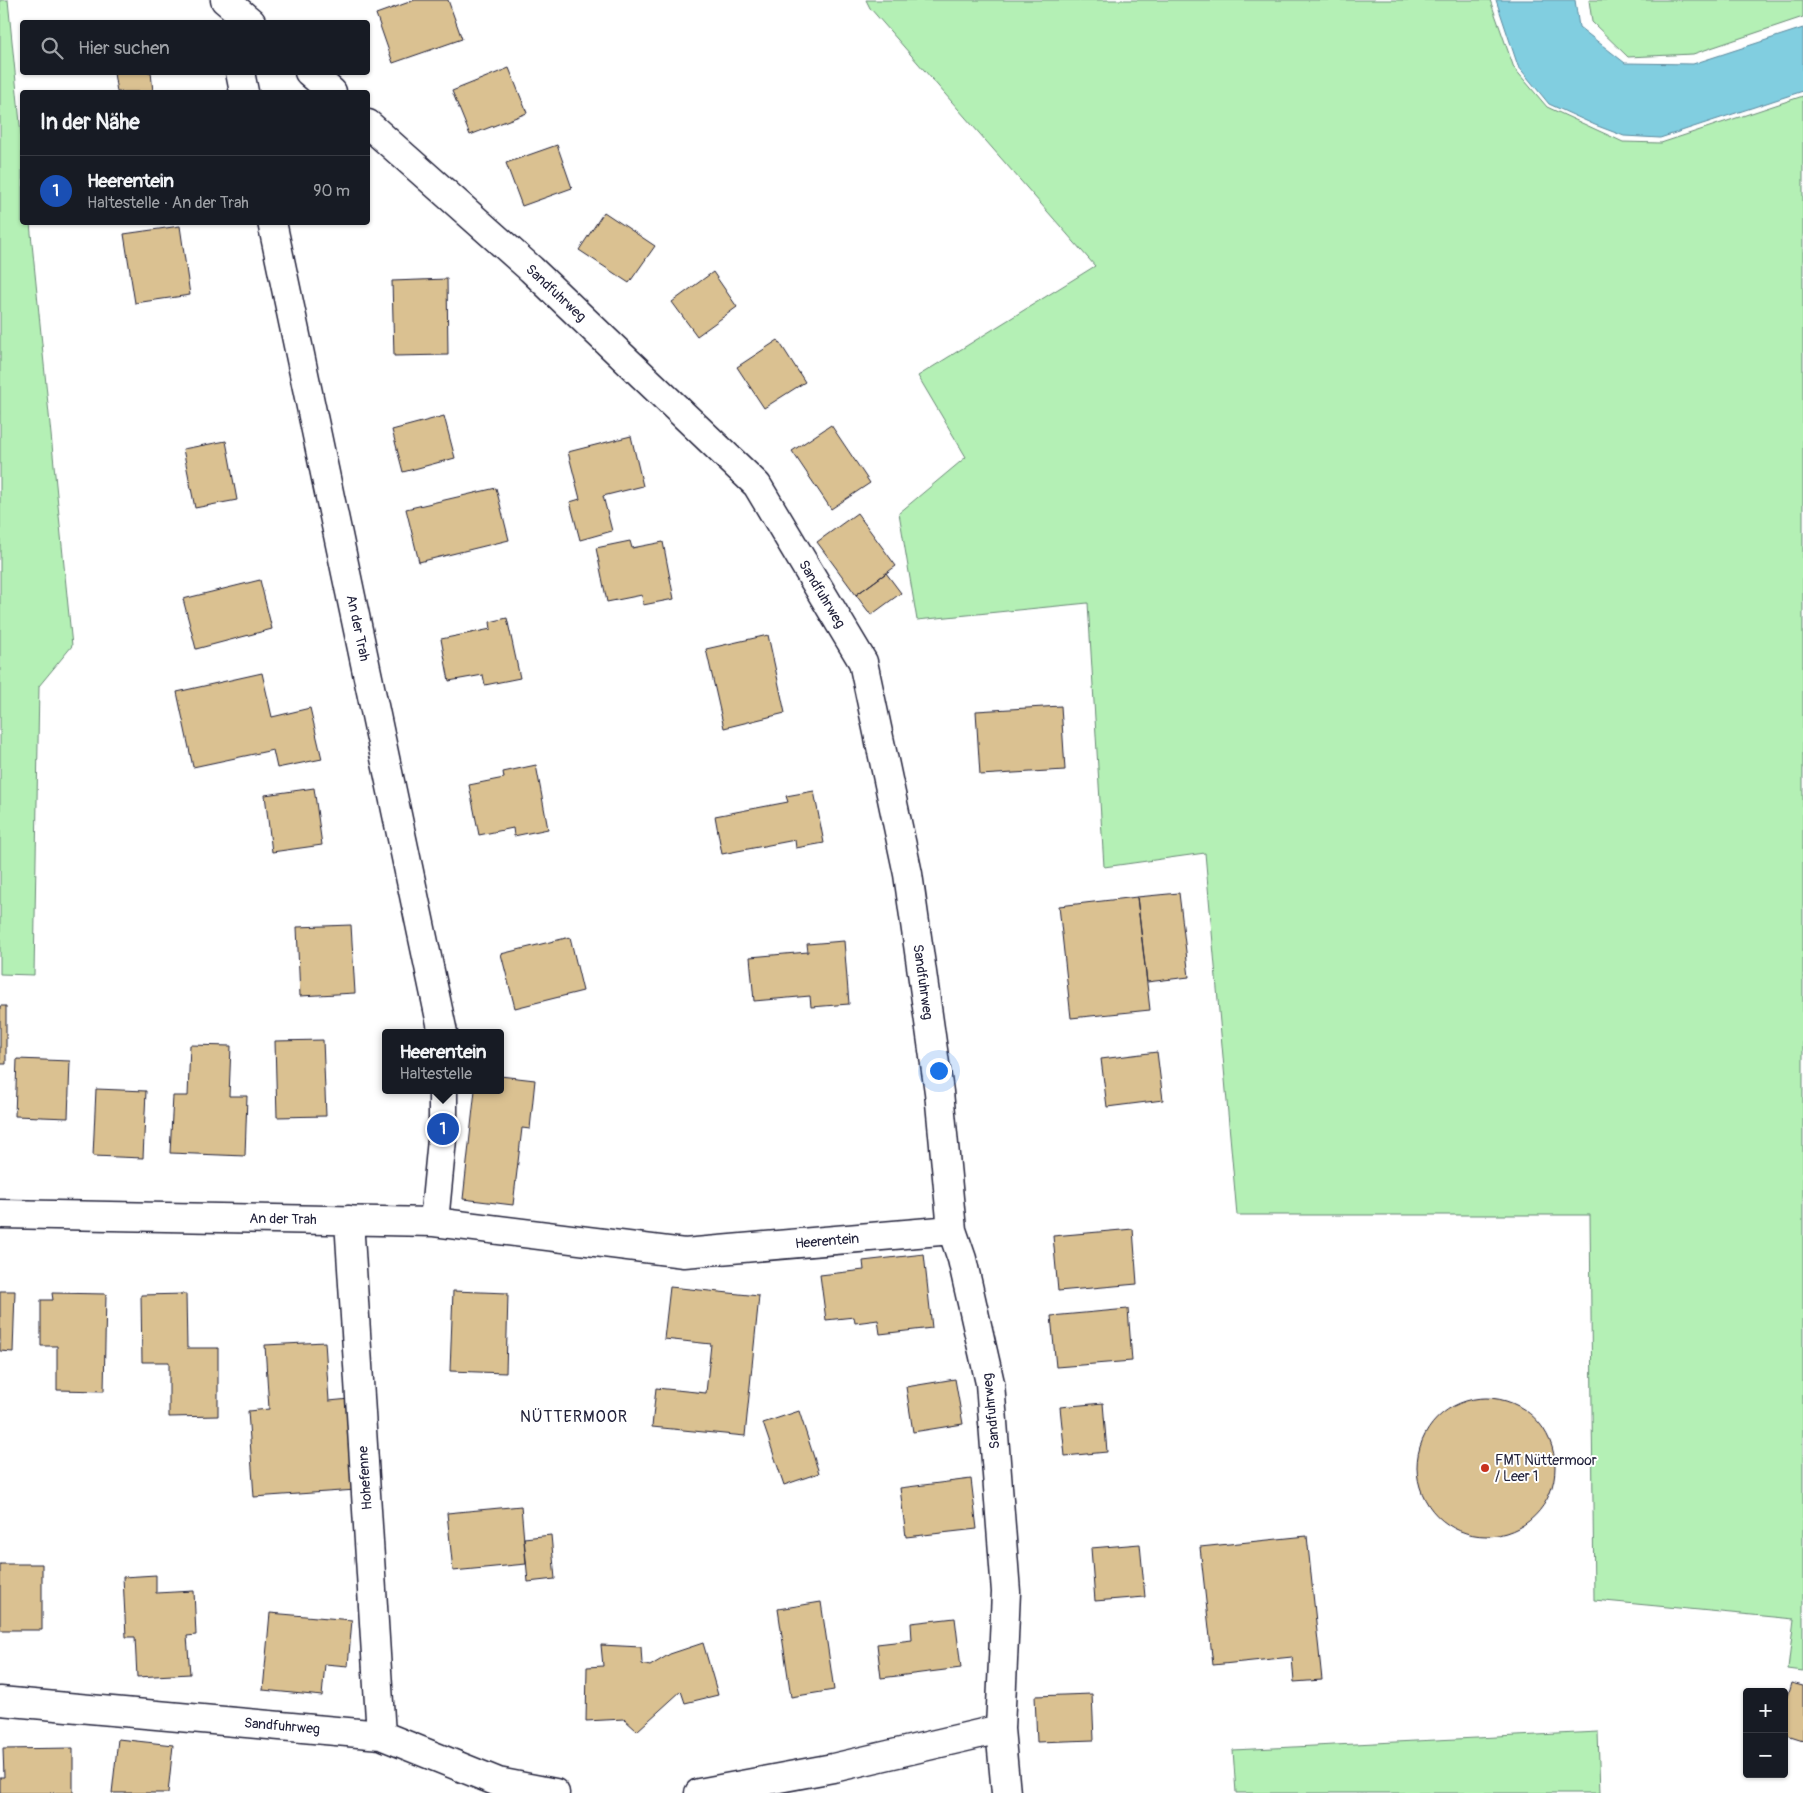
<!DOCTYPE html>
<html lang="de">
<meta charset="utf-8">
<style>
body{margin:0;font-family:Pangolin,sans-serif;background:#242831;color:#f1f3f6}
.controls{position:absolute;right:15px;bottom:15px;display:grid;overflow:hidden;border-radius:5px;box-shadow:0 1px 4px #0004}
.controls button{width:45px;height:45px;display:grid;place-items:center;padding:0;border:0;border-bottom:1px solid #363941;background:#171b24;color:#f1f3f6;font:25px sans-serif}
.you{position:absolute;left:938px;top:1070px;width:18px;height:18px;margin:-12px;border:4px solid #fff;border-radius:50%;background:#1a73e8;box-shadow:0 0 0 8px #1a73e833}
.badge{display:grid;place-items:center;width:32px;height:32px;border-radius:50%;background:#b45309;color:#fff;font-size:16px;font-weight:700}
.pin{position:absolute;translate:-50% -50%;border:2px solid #fff;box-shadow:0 1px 5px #0006}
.popup{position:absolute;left:382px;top:1029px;width:122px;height:65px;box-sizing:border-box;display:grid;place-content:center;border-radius:5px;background:#171b24;filter:drop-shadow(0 1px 4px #0005);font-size:16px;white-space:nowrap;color:#9ea1a6}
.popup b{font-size:19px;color:#f1f3f6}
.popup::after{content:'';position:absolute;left:50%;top:100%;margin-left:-10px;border:10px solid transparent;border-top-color:#171b24}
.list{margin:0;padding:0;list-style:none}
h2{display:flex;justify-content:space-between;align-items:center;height:65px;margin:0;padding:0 20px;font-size:21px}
h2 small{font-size:16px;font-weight:400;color:#9ea1a6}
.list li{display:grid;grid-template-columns:32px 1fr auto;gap:15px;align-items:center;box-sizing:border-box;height:70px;padding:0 20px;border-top:1px solid #363941}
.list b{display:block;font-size:19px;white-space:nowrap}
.list p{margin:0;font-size:16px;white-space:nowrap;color:#9ea1a6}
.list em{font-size:16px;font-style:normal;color:#9ea1a6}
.icon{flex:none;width:28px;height:28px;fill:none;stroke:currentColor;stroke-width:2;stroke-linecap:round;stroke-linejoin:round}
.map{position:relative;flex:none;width:1803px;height:1793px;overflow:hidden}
.search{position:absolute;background:#171b24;box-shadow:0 1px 4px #0004;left:20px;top:20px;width:350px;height:55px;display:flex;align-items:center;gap:12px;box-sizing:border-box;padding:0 18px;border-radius:5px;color:#9ea1a6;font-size:19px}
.panel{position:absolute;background:#171b24;box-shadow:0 1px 4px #0004;left:20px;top:90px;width:350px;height:135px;border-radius:5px}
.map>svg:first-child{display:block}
.green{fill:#b4f0b5;stroke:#6b8978}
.water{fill:#81cee0;stroke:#5b899e}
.building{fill:#dac191;stroke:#22223b}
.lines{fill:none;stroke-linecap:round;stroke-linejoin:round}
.minor-casing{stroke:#22223b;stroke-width:31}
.minor{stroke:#fff;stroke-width:28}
.poi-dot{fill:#c8321e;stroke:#fff;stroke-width:2}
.labels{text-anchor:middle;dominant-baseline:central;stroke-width:4;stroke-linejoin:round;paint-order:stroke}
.street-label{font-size:14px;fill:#22223b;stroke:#fff}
.poi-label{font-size:14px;fill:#22223b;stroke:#fff;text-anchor:start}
.quarter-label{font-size:16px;letter-spacing:1px;fill:#22223b;stroke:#fff}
</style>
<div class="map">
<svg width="1803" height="1793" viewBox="0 0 1803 1793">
<rect width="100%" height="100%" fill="#fff"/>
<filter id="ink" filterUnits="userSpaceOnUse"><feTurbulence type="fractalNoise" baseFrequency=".02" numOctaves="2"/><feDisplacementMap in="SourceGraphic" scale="10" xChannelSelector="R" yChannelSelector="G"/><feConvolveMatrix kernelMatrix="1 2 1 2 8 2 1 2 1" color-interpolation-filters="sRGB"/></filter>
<g filter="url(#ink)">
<path class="green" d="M 0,0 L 8,0 L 22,144 L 22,222 L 30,223 L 72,646 L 39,686 L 34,975 L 0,974 Z
M 866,0 L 1490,0 L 1514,68 L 1547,107 L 1623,142 L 1661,143 L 1803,96 L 1803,1671 L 1788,1669 L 1794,1619 L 1594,1600 L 1590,1215 L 1237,1215 L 1205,853 L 1104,867 L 1088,603 L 917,620 L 899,513 L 966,457 L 918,376 L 1095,266 L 870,8 Z
M 1589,0 L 1803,0 L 1803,17 L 1693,54 L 1628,57 L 1592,22 Z
M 1598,1732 L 1600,1793 L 1236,1793 L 1233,1750 Z"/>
<path class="water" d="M 1496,0 L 1575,0 L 1579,27 L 1625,63 L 1693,64 L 1803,28 L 1803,91 L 1660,138 L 1624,136 L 1595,125 L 1549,104 L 1518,66 Z"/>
<path class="building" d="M 415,0 L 448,0 L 462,39 L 393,63 L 376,14 Z
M 509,68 L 527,113 L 470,135 L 452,91 Z
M 121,72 L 151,72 L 153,92 L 117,92 L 114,73 Z
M 557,145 L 572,188 L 522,206 L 506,163 Z
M 604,212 L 655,246 L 629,283 L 579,250 Z
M 180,226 L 190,295 L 135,303 L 124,234 Z
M 713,272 L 737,307 L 697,336 L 672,302 Z
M 447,279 L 448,355 L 394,356 L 392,281 Z
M 778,340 L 805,382 L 764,408 L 737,367 Z
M 444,416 L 455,458 L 403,472 L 392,430 Z
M 831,425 L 870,483 L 831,509 L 792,451 Z
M 631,436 L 643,486 L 603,496 L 612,531 L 580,540 L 570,502 L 580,499 L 568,452 Z
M 226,441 L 237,500 L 195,508 L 183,449 Z
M 496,488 L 509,540 L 419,562 L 406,509 Z
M 857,513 L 896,566 L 856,595 L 817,542 Z
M 630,541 L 632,548 L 663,542 L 674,599 L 643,605 L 642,595 L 607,602 L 596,548 Z
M 886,573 L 901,593 L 871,615 L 856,595 Z
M 260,580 L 272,629 L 196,649 L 183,599 Z
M 507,618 L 520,678 L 485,685 L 483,675 L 449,681 L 441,639 L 491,629 L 490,622 Z
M 768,635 L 785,713 L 724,728 L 706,649 Z
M 262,673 L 272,717 L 310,708 L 322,759 L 277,768 L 273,750 L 193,767 L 177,692 Z
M 1061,706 L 1065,770 L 980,775 L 976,711 Z
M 536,765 L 548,829 L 514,836 L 513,828 L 479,835 L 469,785 L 504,778 L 503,772 Z
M 314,788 L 322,845 L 272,852 L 265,795 Z
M 814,791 L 824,843 L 796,848 L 795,840 L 722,854 L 715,816 L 788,802 L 786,796 Z
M 1179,893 L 1189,977 L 1147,982 L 1137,897 Z
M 1137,897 L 1150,1010 L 1071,1018 L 1059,906 Z
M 351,925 L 355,993 L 300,996 L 297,927 Z
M 570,937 L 583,991 L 515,1008 L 501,954 Z
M 844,941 L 849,1004 L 811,1007 L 810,996 L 754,1001 L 750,957 L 808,952 L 807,944 Z
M 0,1006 L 6,1006 L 6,1064 L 0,1064 Z
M 323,1040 L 326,1116 L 277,1117 L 275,1041 Z
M 190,1045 L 231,1046 L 229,1096 L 247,1096 L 245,1156 L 170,1153 L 173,1096 L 188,1096 Z
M 1157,1052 L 1163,1100 L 1107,1107 L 1101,1059 Z
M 17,1059 L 70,1061 L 68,1118 L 15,1116 Z
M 500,1076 L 535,1080 L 530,1129 L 522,1128 L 513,1205 L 463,1199 L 475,1090 L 500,1090 Z
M 96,1089 L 146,1091 L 143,1158 L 93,1156 Z
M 1133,1229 L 1137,1284 L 1058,1291 L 1053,1236 Z
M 924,1254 L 932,1328 L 880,1334 L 878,1320 L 855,1323 L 854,1317 L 826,1320 L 820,1275 L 864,1270 L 863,1261 Z
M 670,1287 L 759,1296 L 745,1436 L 652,1427 L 656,1388 L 706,1393 L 711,1344 L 664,1339 Z
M 0,1291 L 15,1291 L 13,1352 L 0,1351 Z
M 453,1291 L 508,1293 L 506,1373 L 450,1371 Z
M 52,1293 L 106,1294 L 104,1391 L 57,1390 L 57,1346 L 41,1346 L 41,1300 L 53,1300 Z
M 186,1294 L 187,1348 L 218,1348 L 218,1416 L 169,1417 L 169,1362 L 142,1362 L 141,1295 Z
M 1128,1309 L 1132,1361 L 1056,1367 L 1051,1316 Z
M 325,1342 L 329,1401 L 350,1399 L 356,1490 L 254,1497 L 248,1411 L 269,1409 L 265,1345 Z
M 955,1379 L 963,1424 L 913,1432 L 906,1387 Z
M1417 1467a69 69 0 1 1 138 0a69 69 0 1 1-138 0Z
M 1103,1403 L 1107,1452 L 1065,1456 L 1060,1407 Z
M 799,1411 L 819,1473 L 784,1485 L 763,1423 Z
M 971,1479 L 977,1529 L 906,1537 L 900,1488 Z
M 521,1506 L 526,1564 L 453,1571 L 447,1513 Z
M 551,1535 L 555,1579 L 528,1582 L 524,1538 Z
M 1307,1536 L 1322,1680 L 1294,1682 L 1292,1657 L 1213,1665 L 1200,1547 Z
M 1140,1544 L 1145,1597 L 1095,1601 L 1091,1548 Z
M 0,1564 L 42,1564 L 42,1630 L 0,1630 Z
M 156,1575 L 156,1593 L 194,1591 L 196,1635 L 187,1636 L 190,1674 L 137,1677 L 135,1637 L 126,1637 L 123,1577 Z
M 821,1602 L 834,1690 L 791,1697 L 778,1609 Z
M 270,1613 L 352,1620 L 348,1666 L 325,1664 L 322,1696 L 263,1690 Z
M 955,1618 L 961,1668 L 881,1678 L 877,1644 L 912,1640 L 911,1623 Z
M 703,1643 L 718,1695 L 685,1703 L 681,1691 L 637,1731 L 624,1719 L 586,1721 L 587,1667 L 603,1666 L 601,1645 L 641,1647 L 642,1664 L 650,1666 L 670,1654 Z
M 1791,1683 L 1803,1686 L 1803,1740 L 1784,1734 L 1784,1707 Z
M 1092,1694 L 1094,1740 L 1037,1742 L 1035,1696 Z
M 118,1739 L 173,1745 L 168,1793 L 112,1793 Z
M 73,1748 L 73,1793 L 0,1793 L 0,1777 L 4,1777 L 3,1749 Z"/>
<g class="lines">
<defs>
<path id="minor" d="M 225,0 L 251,22
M 240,72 L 244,92
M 309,72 L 332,92
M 368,124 L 531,269 L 757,485 L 863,662 L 908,874 L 939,1092 L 952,1230 L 962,1259 L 990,1383 L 1006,1592 L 1000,1729 L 1006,1793
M 272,222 L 443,1033
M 0,1214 L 434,1222 L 684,1253 L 952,1230
M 349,1220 L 381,1735
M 434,1222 L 443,1129 L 443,1090
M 0,1701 L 381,1735 L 498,1782 L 555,1793
M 699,1793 L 833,1768 L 1000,1729"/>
</defs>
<use href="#minor" class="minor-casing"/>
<use href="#minor" class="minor"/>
</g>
</g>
<circle class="poi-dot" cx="1485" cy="1468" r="5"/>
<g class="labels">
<g class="street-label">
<text transform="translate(556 293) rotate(43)">Sandfuhrweg</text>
<text transform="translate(822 594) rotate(59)">Sandfuhrweg</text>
<text transform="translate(358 628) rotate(78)">An der Trah</text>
<text transform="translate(923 982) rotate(82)">Sandfuhrweg</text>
<text transform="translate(283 1219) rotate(1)">An der Trah</text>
<text transform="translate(827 1241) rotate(-5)">Heerentein</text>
<text transform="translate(991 1411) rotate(-96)">Sandfuhrweg</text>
<text transform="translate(365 1478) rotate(-94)">Hohefenne</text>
<text transform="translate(282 1726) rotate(5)">Sandfuhrweg</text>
</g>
<g class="poi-label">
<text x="1495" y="1460">FMT Nüttermoor<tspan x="1495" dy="16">/ Leer 1</tspan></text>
</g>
<g class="quarter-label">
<text x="574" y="1417">NÜTTERMOOR</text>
</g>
</g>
</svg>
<div class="controls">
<button>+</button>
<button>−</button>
</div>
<div class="you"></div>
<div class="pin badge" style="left:443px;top:1129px;background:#1a4fb4">1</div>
<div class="popup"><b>Heerentein</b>Haltestelle</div>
<div class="search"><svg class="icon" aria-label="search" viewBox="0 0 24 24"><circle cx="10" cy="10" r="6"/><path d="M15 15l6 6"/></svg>Hier suchen</div>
<section class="panel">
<h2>In der Nähe<small></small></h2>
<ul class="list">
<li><span class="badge" style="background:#1a4fb4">1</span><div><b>Heerentein</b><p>Haltestelle · An der Trah</p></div><em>90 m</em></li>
</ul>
</section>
</div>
